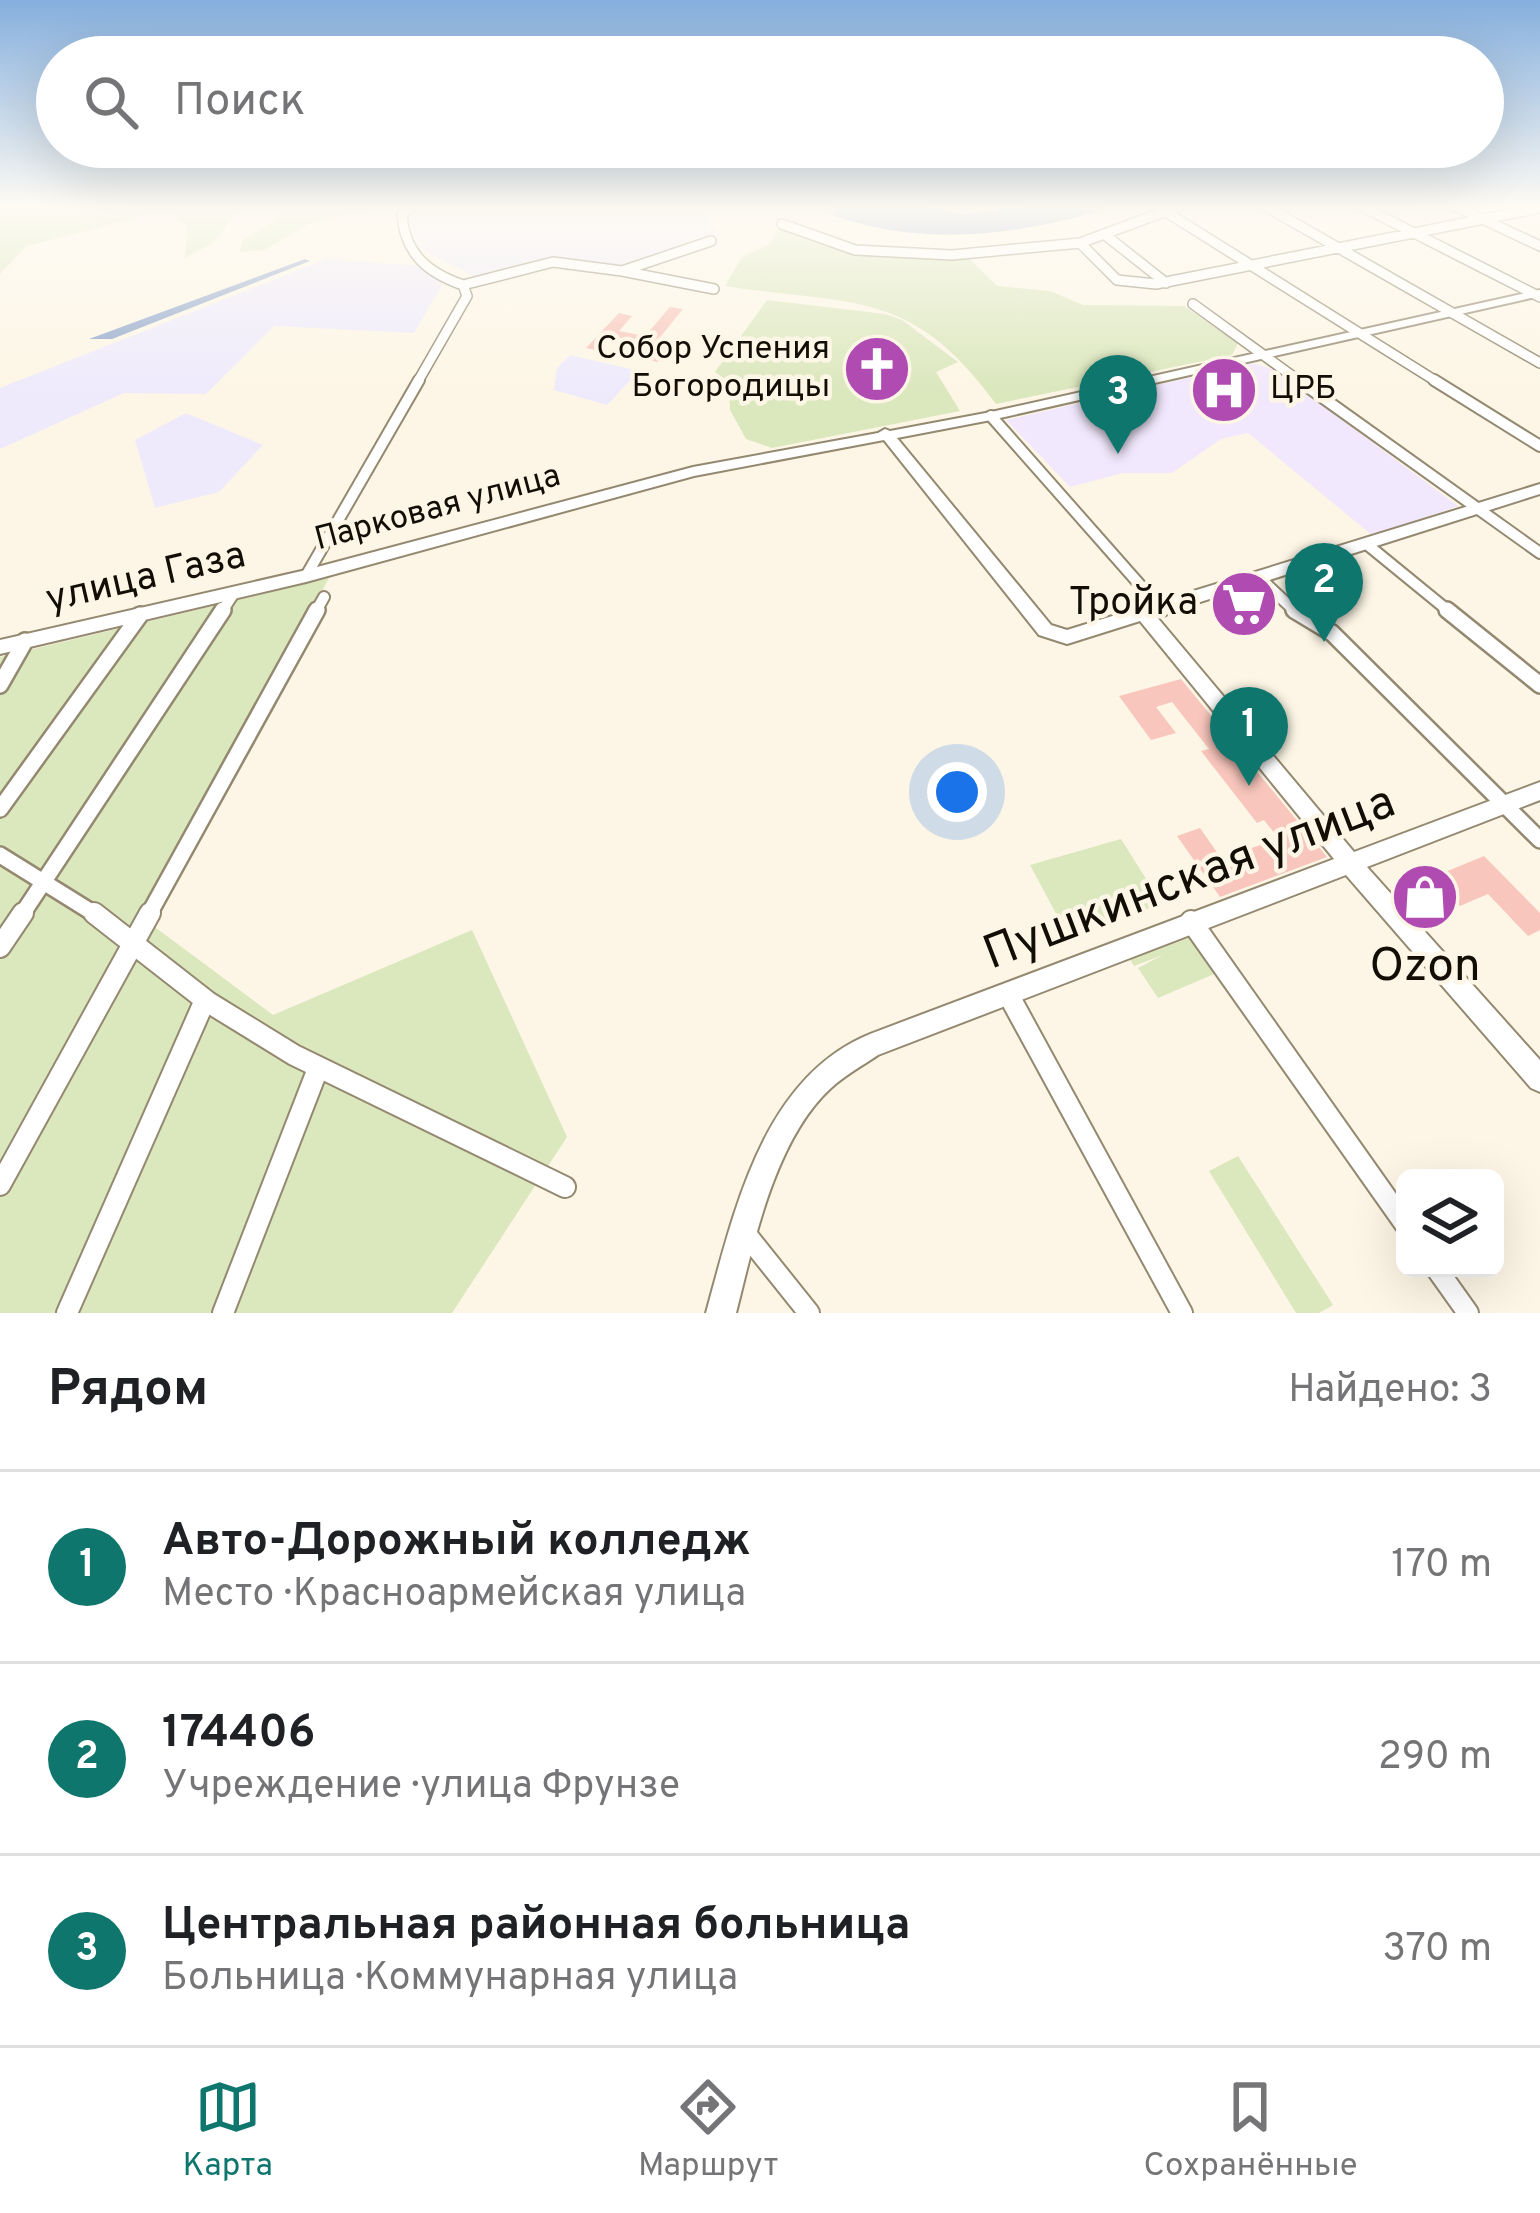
<!DOCTYPE html>
<html lang="ru">
<meta charset="utf-8">
<style>
body{margin:0;font-family:Overpass,sans-serif;background:#f6f6f6;color:#202124}
.controls{position:absolute;right:36px;bottom:36px;display:grid;overflow:hidden;border-radius:18px;box-shadow:0 12px 48px #0002}
.controls button{width:108px;height:108px;display:grid;place-items:center;padding:0;border:0;border-bottom:3px solid #e0e0e0;background:#fff;color:#202124;font:60px sans-serif}
.you{position:absolute;left:957px;top:792px;width:42px;height:42px;margin:-30px;border:9px solid #fff;border-radius:50%;background:#1a73e8;box-shadow:0 0 0 18px #1a73e833}
.badge{display:grid;place-items:center;width:78px;height:78px;border-radius:50%;background:#0f766e;color:#fff;font-size:39px;font-weight:700}
.pin{position:absolute;translate:-50% -99px;filter:drop-shadow(0 3px 6px #0008)}
.pin::after{content:'';position:absolute;top:63px;width:42px;height:36px;background:inherit;clip-path:polygon(0 0,100% 0,50% 100%)}
.list{margin:0;padding:0;list-style:none}
h2{display:flex;justify-content:space-between;align-items:center;height:156px;margin:0;padding:0 48px;font-size:51px}
h2 small{font-size:39px;font-weight:400;color:#757577}
.list li{display:grid;grid-template-columns:78px 1fr auto;gap:36px;align-items:center;box-sizing:border-box;height:192px;padding:0 48px;border-top:3px solid #e0e0e0}
.list b{display:block;font-size:45px;white-space:nowrap}
.list p{margin:0;font-size:39px;white-space:nowrap;color:#757577}
.list em{font-size:39px;font-style:normal;color:#757577}
.icon{flex:none;width:66px;height:66px;fill:none;stroke:currentColor;stroke-width:2;stroke-linecap:round;stroke-linejoin:round}
.map{position:relative;flex:none;width:1540px;height:1313px;overflow:hidden}
.search{position:absolute;background:#fff;box-shadow:0 12px 48px #0002;left:36px;right:36px;top:36px;height:132px;display:flex;align-items:center;gap:30px;box-sizing:border-box;padding:0 42px;border-radius:66px;color:#757577;font-size:45px}
.sheet{height:732px;background:#fff}
nav{display:flex;justify-content:space-around;align-items:center;box-sizing:border-box;height:168px;border-top:3px solid #e0e0e0;background:#fff;font-size:33px;color:#757577}
nav a{display:grid;justify-items:center;gap:6px}
nav .on{color:#0f766e}
.map>svg:first-child{display:block}
.industrial{fill:#eeeafc}
.medical{fill:#f2e8fd}
.green{fill:#dbe7bd}
.water{fill:#91a7cc}
.building{fill:#f8c6bc}
.lines{fill:none;stroke-linecap:round;stroke-linejoin:round}
.minor-far3-casing{stroke:#948970;stroke-width:12}
.minor-far2-casing{stroke:#948970;stroke-width:14}
.minor-far1-casing{stroke:#948970;stroke-width:20}
.minor-casing{stroke:#948970;stroke-width:24}
.major-casing{stroke:#948970;stroke-width:4}
.minor-far3{stroke:#fff;stroke-width:9}
.minor-far2{stroke:#fff;stroke-width:10}
.minor-far1{stroke:#fff;stroke-width:15}
.minor{stroke:#fff;stroke-width:20}
.major{fill:#fff;fill-rule:evenodd}
.labels{text-anchor:middle;dominant-baseline:central;stroke-width:9;stroke-linejoin:round;paint-order:stroke}
.far-poi-label{font-size:33px;fill:#120e06;stroke:#fdf6e6;text-anchor:end}
.far-street-label{font-size:33px;fill:#120e06;stroke:#fdf6e6}
.street-label{font-size:39px;fill:#120e06;stroke:#fdf6e6}
.poi-label{font-size:39px;fill:#120e06;stroke:#fdf6e6;text-anchor:end}
.near-street-label{font-size:48px;fill:#120e06;stroke:#fdf6e6}
.near-poi-label{font-size:48px;fill:#120e06;stroke:#fdf6e6}
</style>
<div class="map">
<svg width="1540" height="1313" viewBox="0 0 1540 1313">
<rect width="100%" height="100%" fill="#fdf6e6"/>
<path class="industrial" d="M 427,206 L 692,206 L 701,208 L 720,235 L 603,269 L 574,261 L 522,265 L 477,278 L 418,247 L 407,217 Z
M 326,259 L 422,266 L 442,285 L 414,333 L 274,326 L 206,394 L 124,393 L 0,449 L 0,388 Z
M 570,355 L 639,371 L 607,405 L 554,390 L 557,368 Z
M 186,413 L 263,445 L 219,492 L 155,508 L 135,440 Z"/>
<path class="medical" d="M 1252,363 L 1275,370 L 1458,506 L 1373,536 L 1248,433 L 1221,439 L 1172,473 L 1123,473 L 1070,487 L 1006,420 Z"/>
<path class="green" d="M 0,206 L 243,206 L 214,242 L 185,258 L 187,225 L 164,211 L 27,246 L 0,274 Z
M 287,206 L 384,206 L 311,223 L 264,250 L 239,252 L 243,240 L 277,219 Z
M 778,228 L 856,255 L 968,257 L 997,286 L 1050,291 L 1083,305 L 1184,306 L 1238,343 L 1232,355 L 996,404 C 911,288 855,306 725,286 L 742,257 L 770,244 Z
M 767,300 L 885,314 L 902,320 L 958,362 L 936,372 L 960,411 L 772,448 L 746,439 L 730,410 L 729,382 L 715,372 Z
M 329,578 L 144,919 L 273,1015 L 472,930 L 567,1137 L 452,1313 L 0,1313 L 0,657 Z
M 1121,839 L 1162,904 L 1067,934 L 1030,865 Z
M 1191,933 L 1219,972 L 1158,998 L 1138,968 L 1163,955 L 1134,966 L 1129,958 Z
M 1238,1156 L 1333,1305 L 1319,1313 L 1296,1313 L 1209,1171 Z"/>
<path class="water" d="M 829,206 L 923,206 L 964,214 L 1032,206 L 1115,206 C 1024,235 927,248 834,216 Z
M 305,259 L 310,261 L 112,339 L 89,339 Z"/>
<path class="building" d="M 670,307 L 683,309 L 648,352 L 664,355 L 658,362 L 624,355 L 635,342 L 612,337 L 599,351 L 586,348 L 619,313 L 632,316 L 619,331 L 645,336 Z
M 876,355 L 899,363 L 879,384 L 855,376 Z
M 1181,679 L 1327,857 L 1220,897 L 1177,836 L 1200,828 L 1221,858 L 1279,839 L 1264,820 L 1257,823 L 1201,751 L 1209,749 L 1172,702 L 1156,707 L 1176,733 L 1151,740 L 1119,696 Z
M 1484,856 L 1540,913 L 1540,930 L 1528,936 L 1488,894 L 1460,906 L 1433,877 Z"/>
<g class="lines">
<defs>
<path id="minor-far3" d="M 412,206 L 402,215 C 405,254 428,273 463,285 L 467,296 L 417,383
M 1265,206 L 1540,363
M 1361,206 L 1540,297
M 1455,206 L 1540,246
M 1163,210 L 1439,383
M 782,224 L 855,250 L 952,255 L 1080,243 L 1180,206
M 1104,234 L 1166,283
M 1080,243 L 1117,280 L 1156,284 L 1540,208
M 622,271 L 714,289
M 463,285 L 553,262 L 622,271 L 711,241
M 1193,304 L 1302,383"/>
<path id="minor-far2" d="M 1298,380 L 1540,553
M 1434,380 L 1540,446
M 991,416 L 1163,611
M 1369,546 L 1451,613
M 306,576 L 419,380
M 1262,580 L 1297,613
M 221,613 L 234,593
M 315,613 L 324,597"/>
<path id="minor-far1" d="M 1294,610 L 1332,633 L 1540,840
M 1447,610 L 1540,685
M 0,685 L 25,641
M 0,809 L 140,615
M 0,855 L 98,916
M 21,916 L 223,610
M 148,916 L 317,610"/>
<path id="minor" d="M 94,913 L 208,1002 L 294,1055 L 565,1187
M 1191,921 L 1405,1224
M 0,947 L 23,913
M 1008,994 L 1182,1313
M 0,1185 L 150,913
M 745,1233 L 809,1313
M 1436,1268 L 1468,1313
M 67,1313 L 205,1000
M 223,1313 L 317,1071"/>
<path id="major" d="M 1540,290 L 1540,296 L 991,420 L 897,438 L 1051,625 L 1067,630 L 1540,484 L 1540,494 L 1156,616 L 1354,852 L 1540,782 L 1540,800 L 1367,867 L 1540,1060 L 1540,1092 L 1531,1088 L 1346,875 L 878,1055 C 862,1066 845,1075 831,1088 C 775,1139 754,1242 736,1313 L 706,1313 C 734,1212 762,1078 870,1034 L 1334,859 L 1140,621 L 1067,644 L 1039,635 L 884,440 L 694,476 L 306,582 L 0,654 L 0,640 L 306,570 L 693,467 L 878,433 L 885,429 L 890,431 L 991,412 Z"/>
</defs>
<use href="#minor-far3" class="minor-far3-casing"/>
<use href="#minor-far2" class="minor-far2-casing"/>
<use href="#minor-far1" class="minor-far1-casing"/>
<use href="#minor" class="minor-casing"/>
<use href="#major" class="major-casing"/>
<use href="#minor-far3" class="minor-far3"/>
<use href="#minor-far2" class="minor-far2"/>
<use href="#minor-far1" class="minor-far1"/>
<use href="#minor" class="minor"/>
<use href="#major" class="major"/>
</g>
<linearGradient id="sky" x2="0" y2="1"><stop stop-color="#85afdd"/><stop offset="0.53" stop-color="#fefbf4"/><stop offset="1" stop-color="#fefbf4" stop-opacity="0"/></linearGradient>
<rect width="1540" height="390" fill="url(#sky)"/>
<defs>
<symbol id="church-disc" viewBox="-11 -11 22 22"><circle r="9.5" fill="#af4bb1" stroke="#fdf6e6"/><path d="M-1.2-6h2.4v3.5h3.3v2.4h-3.3V6h-2.4V-.1h-3.3v-2.4h3.3Z" fill="#fff"/></symbol>
<symbol id="hospital-disc" viewBox="-11 -11 22 22"><circle r="9.5" fill="#af4bb1" stroke="#fdf6e6"/><path d="M-5-5h3v3.5h4V-5h3V5h-3V1.5h-4V5h-3Z" fill="#fff"/></symbol>
<symbol id="supermarket-disc" viewBox="-11 -11 22 22"><circle r="9.5" fill="#af4bb1" stroke="#fdf6e6"/><path d="M-6-5.5h2.5l.6 2H6L4.5 2H-2.5L-4.4-4H-6ZM-1.5 3.2a1.3 1.3 0 1 0 .1 0ZM3 3.2a1.3 1.3 0 1 0 .1 0Z" fill="#fff"/></symbol>
<symbol id="shop-disc" viewBox="-11 -11 22 22"><circle r="9.5" fill="#af4bb1" stroke="#fdf6e6"/><path d="M-5-2.5h2.3a2.7 3.5 0 0 1 5.4 0H5L5.5 6h-11ZM-1.5-2.5h3a1.5 2.3 0 0 0-3 0Z" fill="#fff"/></symbol>
</defs>
<g fill-rule="evenodd">
<use href="#church-disc" x="839" y="331" width="76" height="76"/>
<use href="#hospital-disc" x="1186" y="352" width="76" height="76"/>
<use href="#supermarket-disc" x="1206" y="566" width="76" height="76"/>
<use href="#shop-disc" x="1387" y="859" width="76" height="76"/>
</g>
<g class="labels">
<g class="far-poi-label">
<text x="830" y="350">Собор Успения<tspan x="830" dy="38">Богородицы</tspan></text>
<text x="1270" y="390" text-anchor="start">ЦРБ</text>
</g>
<g class="far-street-label">
<text transform="translate(438 509) rotate(-15)">Парковая улица</text>
</g>
<g class="street-label">
<text transform="translate(146 579) rotate(-13)">улица Газа</text>
</g>
<g class="poi-label">
<text x="1198" y="604">Тройка</text>
</g>
<g class="near-street-label">
<text transform="translate(1190 880) rotate(-21)">Пушкинская улица</text>
</g>
<g class="near-poi-label">
<text x="1425" y="968">Ozon</text>
</g>
</g>
</svg>
<div class="controls">
<button><svg class="icon" aria-label="layers" viewBox="0 0 24 24"><path d="M12 4l9 5-9 5-9-5zM3 14l9 5 9-5"/></svg></button>
</div>
<div class="you"></div>
<div class="pin badge" style="left:1249px;top:786px">1</div>
<div class="pin badge" style="left:1324px;top:642px">2</div>
<div class="pin badge" style="left:1118px;top:454px">3</div>
<div class="search"><svg class="icon" aria-label="search" viewBox="0 0 24 24"><circle cx="10" cy="10" r="6"/><path d="M15 15l6 6"/></svg>Поиск</div>
</div>
<section class="sheet">
<h2>Рядом<small>Найдено: 3</small></h2>
<ul class="list">
<li><span class="badge">1</span><div><b>Авто-Дорожный колледж</b><p>Место · Красноармейская улица</p></div><em>170 m</em></li>
<li><span class="badge">2</span><div><b>174406</b><p>Учреждение · улица Фрунзе</p></div><em>290 m</em></li>
<li><span class="badge">3</span><div><b>Центральная районная больница</b><p>Больница · Коммунарная улица</p></div><em>370 m</em></li>
</ul>
</section>
<nav>
<a class="on"><svg class="icon" aria-label="map" viewBox="0 0 24 24"><path d="M3 6l6-2 6 2 6-2v14l-6 2-6-2-6 2zM9 4v14M15 6v14"/></svg>Карта</a>
<a><svg class="icon" aria-label="directions" viewBox="0 0 24 24"><path d="M12 3l9 9-9 9-9-9zM9 14v-3h6M13 9l2 2-2 2"/></svg>Маршрут</a>
<a><svg class="icon" aria-label="saved" viewBox="0 0 24 24"><path d="M7 4h10v16l-5-4-5 4z"/></svg>Сохранённые</a>
</nav>
